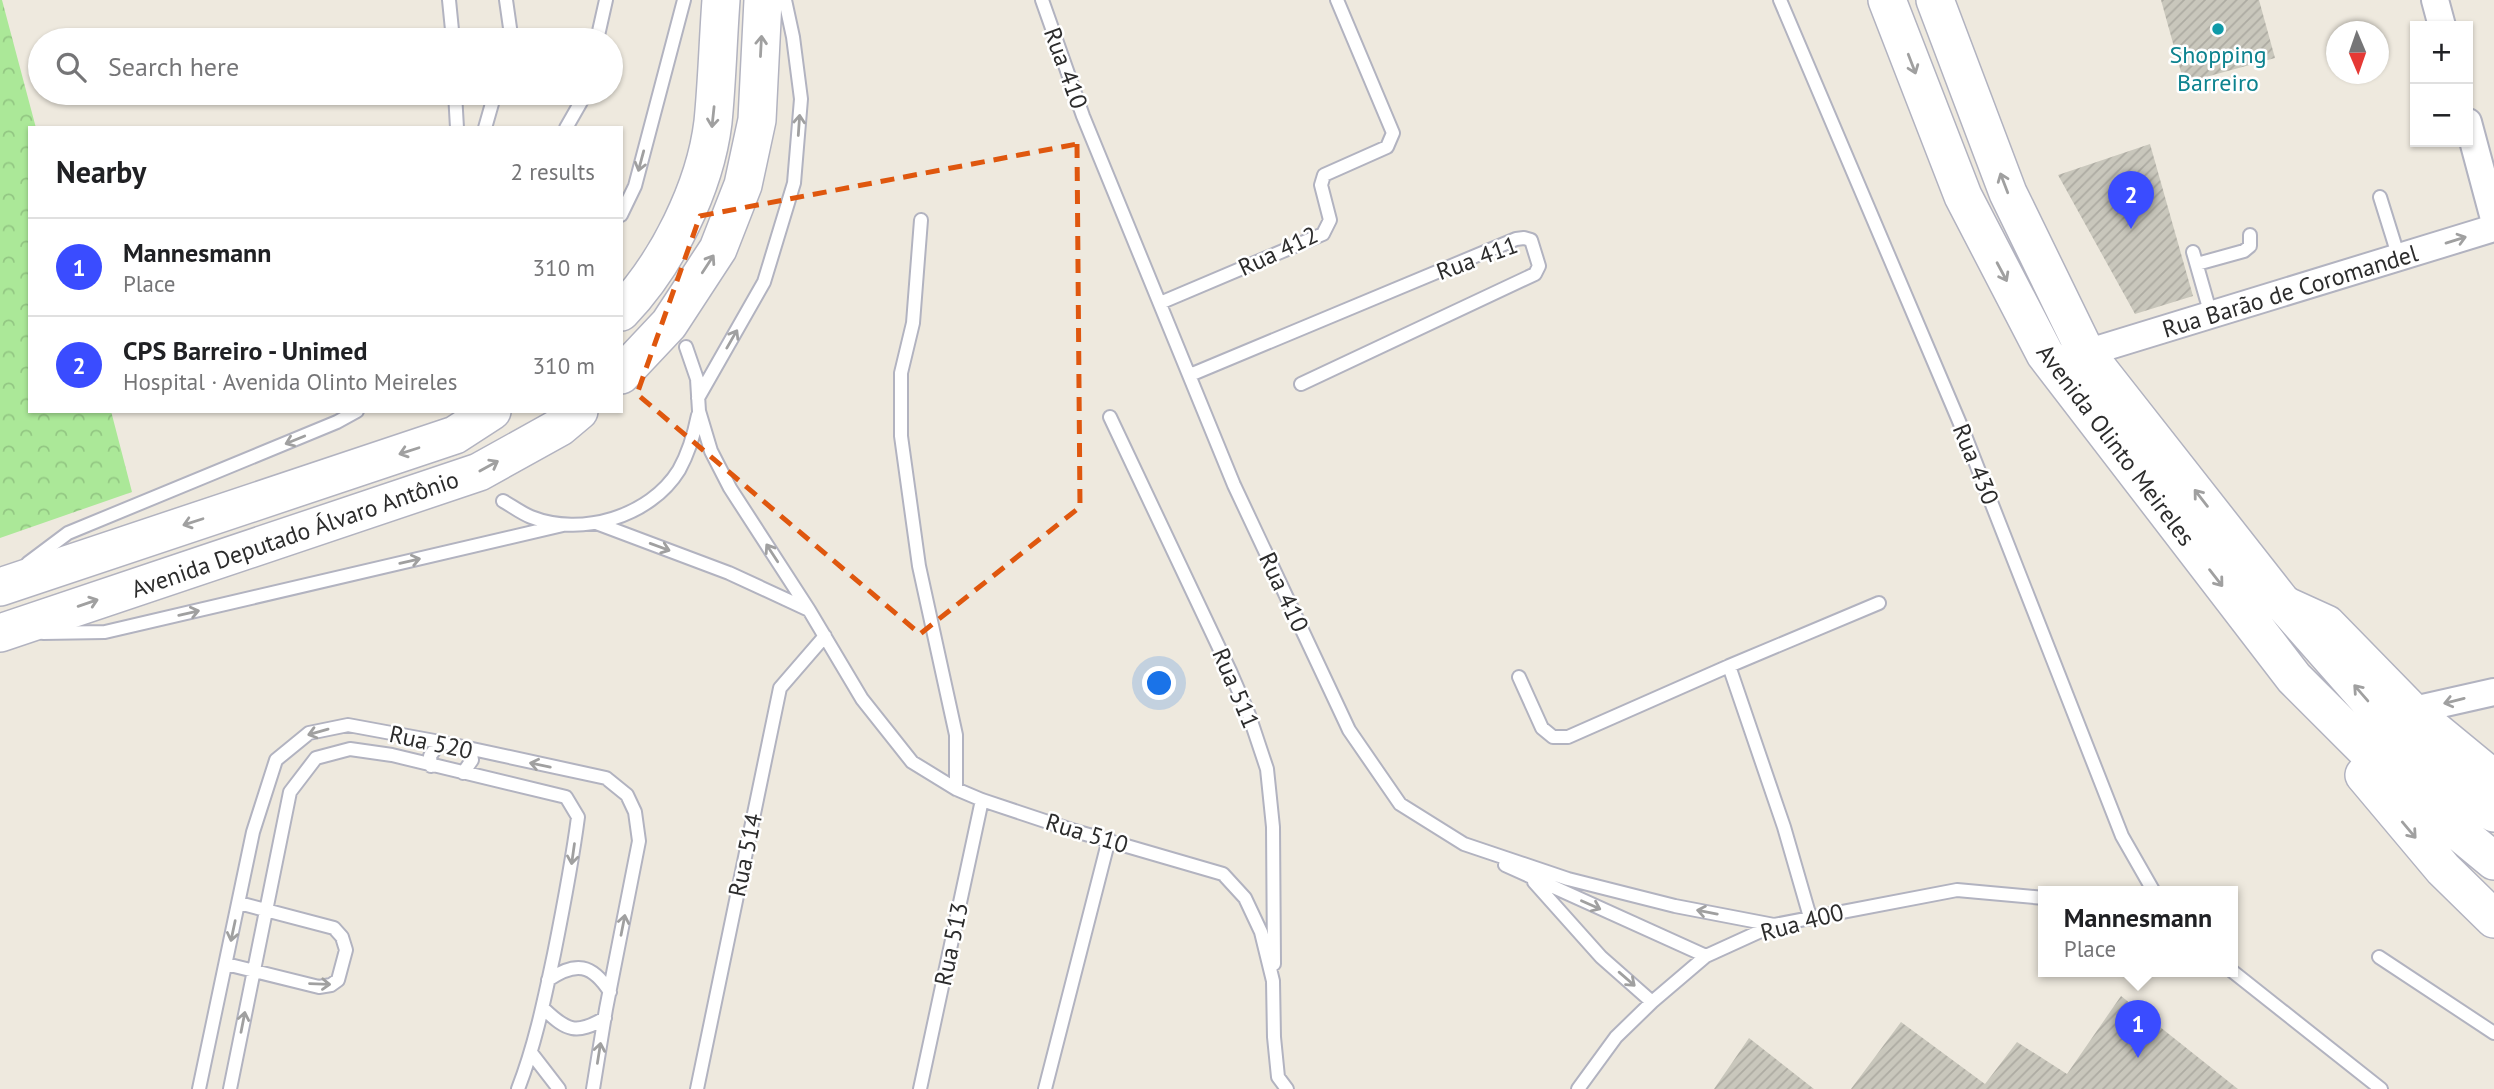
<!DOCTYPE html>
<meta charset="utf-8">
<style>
body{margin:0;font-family:"PT Sans",sans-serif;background:#f6f6f6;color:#202124}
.controls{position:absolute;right:21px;top:21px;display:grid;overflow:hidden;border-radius:0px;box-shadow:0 2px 5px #0004}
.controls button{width:63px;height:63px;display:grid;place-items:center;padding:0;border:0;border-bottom:2px solid #e0e0e0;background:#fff;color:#202124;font:35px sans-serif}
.compass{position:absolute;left:2326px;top:21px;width:63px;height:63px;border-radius:50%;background:#fff;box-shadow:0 2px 5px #0004;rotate:178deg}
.you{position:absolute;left:1160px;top:684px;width:24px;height:24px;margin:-18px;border:5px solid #fff;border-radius:50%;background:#1a73e8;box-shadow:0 0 0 10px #1a73e833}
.badge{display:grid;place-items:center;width:46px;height:46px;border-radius:50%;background:#3a4cff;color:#fff;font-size:23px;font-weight:700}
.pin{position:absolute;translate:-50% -58px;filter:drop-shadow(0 2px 4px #0008)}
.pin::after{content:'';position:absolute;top:37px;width:24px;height:21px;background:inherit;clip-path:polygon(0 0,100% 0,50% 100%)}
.popup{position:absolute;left:2038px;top:886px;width:200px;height:91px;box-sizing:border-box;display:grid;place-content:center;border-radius:0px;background:#fff;filter:drop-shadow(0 2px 5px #0005);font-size:23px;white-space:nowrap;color:#757577}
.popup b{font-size:26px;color:#202124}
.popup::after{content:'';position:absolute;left:50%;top:100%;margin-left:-14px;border:14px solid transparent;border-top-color:#fff}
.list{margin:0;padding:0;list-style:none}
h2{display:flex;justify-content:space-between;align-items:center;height:91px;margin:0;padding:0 28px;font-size:30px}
h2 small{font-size:23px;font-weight:400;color:#757577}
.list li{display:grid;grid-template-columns:46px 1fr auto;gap:21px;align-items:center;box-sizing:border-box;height:98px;padding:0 28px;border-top:2px solid #e0e0e0}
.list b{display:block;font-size:26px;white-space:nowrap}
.list p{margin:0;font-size:23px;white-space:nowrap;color:#757577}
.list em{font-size:23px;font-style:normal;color:#757577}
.icon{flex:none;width:38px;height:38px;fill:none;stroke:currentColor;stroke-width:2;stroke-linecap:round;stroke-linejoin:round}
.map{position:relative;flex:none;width:2494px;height:1089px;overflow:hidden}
.search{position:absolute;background:#fff;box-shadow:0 2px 5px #0004;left:28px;top:28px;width:595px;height:77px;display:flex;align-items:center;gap:18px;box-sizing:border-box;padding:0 24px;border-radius:38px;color:#757577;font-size:26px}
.panel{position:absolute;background:#fff;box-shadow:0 2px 5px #0004;left:28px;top:126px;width:595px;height:287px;border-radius:0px}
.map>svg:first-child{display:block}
.forest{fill:url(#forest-crowns)}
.building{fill:url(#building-hatch)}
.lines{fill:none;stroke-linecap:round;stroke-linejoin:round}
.service-casing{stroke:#b2b3c0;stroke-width:16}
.minor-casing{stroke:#b2b3c0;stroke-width:30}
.tertiary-casing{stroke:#b2b3c0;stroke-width:35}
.secondary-casing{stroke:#b2b3c0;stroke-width:40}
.service{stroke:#fff;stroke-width:12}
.minor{stroke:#fff;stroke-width:26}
.tertiary{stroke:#fff;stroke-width:32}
.secondary{stroke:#fff;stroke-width:37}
.oneway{stroke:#a0a0a0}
.marked{fill:none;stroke:#df570e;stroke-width:5;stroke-dasharray:14 9;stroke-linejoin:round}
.culture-dot{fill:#0f9aa8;stroke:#fff;stroke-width:2.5}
.labels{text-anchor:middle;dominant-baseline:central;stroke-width:5;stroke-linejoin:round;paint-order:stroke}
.culture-label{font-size:24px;fill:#0d838f;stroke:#fff}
.street-label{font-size:24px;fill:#2c2c2c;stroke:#fff}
</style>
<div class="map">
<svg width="2494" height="1089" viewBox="0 0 2494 1089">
<defs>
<pattern id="forest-crowns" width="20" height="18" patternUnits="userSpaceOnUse" patternTransform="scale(1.75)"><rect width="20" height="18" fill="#abe898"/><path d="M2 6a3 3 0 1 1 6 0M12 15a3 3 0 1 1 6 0" fill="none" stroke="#93c783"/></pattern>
<pattern id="building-hatch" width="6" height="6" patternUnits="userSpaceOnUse" patternTransform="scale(1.75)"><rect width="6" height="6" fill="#c9c7bc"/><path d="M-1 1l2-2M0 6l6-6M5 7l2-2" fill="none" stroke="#adaba2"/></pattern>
</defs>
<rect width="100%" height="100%" fill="#eee9de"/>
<path class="forest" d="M 0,0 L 2,0 L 36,128 L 30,128 L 30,411 L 111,411 L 132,492 L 0,538 Z"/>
<path class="building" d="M 2161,0 L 2259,0 L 2275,58 L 2184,83 Z
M 2150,144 L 2193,296 L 2135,314 L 2058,175 Z
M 2121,996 L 2238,1089 L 1851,1089 L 1901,1022 L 1985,1084 L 2017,1042 L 2067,1074 Z
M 1749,1038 L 1814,1089 L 1714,1089 Z"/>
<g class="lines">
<defs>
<path id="service" d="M 449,0 L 453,40
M 506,0 L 511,35 L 510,40
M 1042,0 L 1083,116 L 1234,485 L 1349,730 L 1400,804 L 1464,844 L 1568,879 L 1675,906 L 1774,925
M 1780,0 L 1964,433 L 2122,836 L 2154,892
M 597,40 L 606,0
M 455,93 L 457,128
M 485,128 L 495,93
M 566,128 L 586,93
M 2380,197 L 2399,258
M 621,215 L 635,186 L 684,0
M 921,220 L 913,323 L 901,373 L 901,436 L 919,566 L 956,735 L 956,789
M 2193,252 L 2211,315
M 2197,264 L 2244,251 L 2250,246 L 2250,235
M 1160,303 L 1323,234 L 1330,220 L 1321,185 L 1324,175 L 1387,147 L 1393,133 L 1337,0
M 686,347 L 697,379 L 699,411 L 711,451 L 730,488 L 809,610 L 862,699 L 912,762 L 956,789 L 982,800 L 1075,831 L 1223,874 L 1245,898 L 1261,932 L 1273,981 L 1274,1037 L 1278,1077 L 1287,1089
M 1190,375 L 1516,239 L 1524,238 L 1531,240 L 1539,266 L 1535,274 L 1301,384
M 698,398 L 764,282 L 794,183 L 801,99 L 793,37 L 785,0
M 1110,417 L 1230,671 L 1249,715 L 1267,769 L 1273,827 L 1274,964
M 503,501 C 512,506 521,513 531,517 C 581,537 650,517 679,470 C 689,452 694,435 698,415
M 596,523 L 729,573 L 809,610
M 28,563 L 68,533 L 337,422 L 357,411
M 43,633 L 105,632 L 563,525
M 1729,666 L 1879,603
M 1519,677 L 1542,728 L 1553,737 L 1568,737 L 1729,666 L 1784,827 L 1810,917
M 431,766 L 430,756 L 440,742
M 463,773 L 472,760 L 470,749
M 1505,865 L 1706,956
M 1534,882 L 1601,957 L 1652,1002
M 2379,957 L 2494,1033
M 226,964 L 319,987 L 331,985 L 338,980 L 346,950 L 342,937 L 334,928 L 239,903
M 2232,971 L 2381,1089
M 548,980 C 576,961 592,964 610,992
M 544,1009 C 567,1031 576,1035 605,1018
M 532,1054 L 559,1089
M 199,1089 L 253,832 L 276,760 L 309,733 L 348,725 L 440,742 L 606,778 L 627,795 L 635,812 L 639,841 L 606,1009 L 593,1089
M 230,1089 L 290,792 L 316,758 L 350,749 L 392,755 L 566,797 L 578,817 C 572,863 563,909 554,954 C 544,1001 535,1045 518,1089
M 697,1089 L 780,688 L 825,636
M 920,1089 L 982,800
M 1045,1089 L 1109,839
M 1578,1089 L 1616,1037 L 1652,1002 L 1706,956 L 1774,925 L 1957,890 L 2044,898"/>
<path id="minor" d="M 2435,0 L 2442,26
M 2468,122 L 2494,219
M 2086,353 L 2494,228
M 2414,710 L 2494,692"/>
<path id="tertiary" d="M 2284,602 L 2328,622 L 2414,710 L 2494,776"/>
<path id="secondary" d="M 1887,0 L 1963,196 L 2045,354 L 2294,678 L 2396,780 L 2494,861
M 1935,0 L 2008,193 L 2086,353 L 2280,600 L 2407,744 L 2494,813
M 621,312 C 667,264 705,188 713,122 C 717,82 718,41 721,0
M 621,375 L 669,324 L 718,249 L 743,185 L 757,120 L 763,0
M 0,587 L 455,435 L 492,411
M 0,633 L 479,472 L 560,427 L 579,411
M 2364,775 L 2443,869 L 2494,919"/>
</defs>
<use href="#service" class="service-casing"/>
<use href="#minor" class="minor-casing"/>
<use href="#tertiary" class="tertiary-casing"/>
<use href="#secondary" class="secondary-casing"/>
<use href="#service" class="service"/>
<use href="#minor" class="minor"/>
<use href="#tertiary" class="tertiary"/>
<use href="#secondary" class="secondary"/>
</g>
<defs><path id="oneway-shaft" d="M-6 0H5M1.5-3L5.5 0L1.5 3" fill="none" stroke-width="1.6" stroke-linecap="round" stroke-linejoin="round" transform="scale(1.75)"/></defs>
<g class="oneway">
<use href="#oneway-shaft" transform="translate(761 46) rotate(-87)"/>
<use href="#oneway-shaft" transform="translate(1912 64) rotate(69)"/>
<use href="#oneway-shaft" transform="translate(713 117) rotate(96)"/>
<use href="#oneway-shaft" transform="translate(799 125) rotate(-86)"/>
<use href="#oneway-shaft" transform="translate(641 161) rotate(105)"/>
<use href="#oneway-shaft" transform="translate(2004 183) rotate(-111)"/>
<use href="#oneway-shaft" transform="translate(2456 240) rotate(-17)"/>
<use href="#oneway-shaft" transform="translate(708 264) rotate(-57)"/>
<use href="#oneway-shaft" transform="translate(2002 272) rotate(62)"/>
<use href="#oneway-shaft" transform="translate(732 339) rotate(-60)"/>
<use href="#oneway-shaft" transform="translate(295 440) rotate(158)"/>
<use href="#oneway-shaft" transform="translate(409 451) rotate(162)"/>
<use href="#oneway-shaft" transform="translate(489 466) rotate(-29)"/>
<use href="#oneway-shaft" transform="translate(2201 498) rotate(-128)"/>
<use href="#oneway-shaft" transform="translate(193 522) rotate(162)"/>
<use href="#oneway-shaft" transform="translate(660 547) rotate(20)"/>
<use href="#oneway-shaft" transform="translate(772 553) rotate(-123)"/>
<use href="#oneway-shaft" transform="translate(410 561) rotate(-13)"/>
<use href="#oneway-shaft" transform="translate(2216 578) rotate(52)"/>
<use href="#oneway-shaft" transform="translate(88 603) rotate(-19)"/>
<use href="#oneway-shaft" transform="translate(189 613) rotate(-13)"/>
<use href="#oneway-shaft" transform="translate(2361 693) rotate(-131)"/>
<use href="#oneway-shaft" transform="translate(2454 701) rotate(166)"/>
<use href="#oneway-shaft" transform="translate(318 732) rotate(164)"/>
<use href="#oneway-shaft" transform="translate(540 765) rotate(-168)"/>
<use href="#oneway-shaft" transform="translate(2409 830) rotate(50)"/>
<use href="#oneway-shaft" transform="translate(573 854) rotate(98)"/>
<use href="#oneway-shaft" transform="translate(1591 905) rotate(24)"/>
<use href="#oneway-shaft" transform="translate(1707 912) rotate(-169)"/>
<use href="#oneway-shaft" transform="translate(623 925) rotate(-79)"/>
<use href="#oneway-shaft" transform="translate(233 931) rotate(102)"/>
<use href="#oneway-shaft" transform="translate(1627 979) rotate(41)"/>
<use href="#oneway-shaft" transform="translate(320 984) rotate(2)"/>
<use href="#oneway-shaft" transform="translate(243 1022) rotate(-79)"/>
<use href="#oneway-shaft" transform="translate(599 1053) rotate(-81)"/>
</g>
<path class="marked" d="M 1077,144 L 1080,507 L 920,634 L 637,394 L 700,216 Z"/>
<circle class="culture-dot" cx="2218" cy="29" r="7"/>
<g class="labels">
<g class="culture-label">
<text x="2218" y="54">Shopping<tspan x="2218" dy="28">Barreiro</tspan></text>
</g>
<g class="street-label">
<text transform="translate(1066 68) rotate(70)">Rua 410</text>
<text transform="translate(1278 251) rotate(-25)">Rua 412</text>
<text transform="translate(1477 258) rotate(-20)">Rua 411</text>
<text transform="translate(2290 291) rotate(-17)">Rua Barão de Coromandel</text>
<text transform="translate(2116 445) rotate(53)">Avenida Olinto Meireles</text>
<text transform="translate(1976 464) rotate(68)">Rua 430</text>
<text transform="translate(295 534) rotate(-19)">Avenida Deputado Álvaro Antônio</text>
<text transform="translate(1284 592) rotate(65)">Rua 410</text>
<text transform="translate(1236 688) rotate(67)">Rua 511</text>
<text transform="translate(431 742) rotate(12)">Rua 520</text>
<text transform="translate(1087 833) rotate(17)">Rua 510</text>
<text transform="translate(745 855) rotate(-78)">Rua 514</text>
<text transform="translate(1802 922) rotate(-15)">Rua 400</text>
<text transform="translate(951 944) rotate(-78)">Rua 513</text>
</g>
</g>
</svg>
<div class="controls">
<button>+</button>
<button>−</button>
</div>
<svg class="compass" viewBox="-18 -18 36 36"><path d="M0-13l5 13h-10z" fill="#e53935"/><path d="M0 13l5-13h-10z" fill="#757577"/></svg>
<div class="you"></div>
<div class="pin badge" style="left:2138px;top:1058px">1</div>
<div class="popup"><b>Mannesmann</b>Place</div>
<div class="pin badge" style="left:2131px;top:229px">2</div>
<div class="search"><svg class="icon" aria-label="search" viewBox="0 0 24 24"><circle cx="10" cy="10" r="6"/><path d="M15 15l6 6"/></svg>Search here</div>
<section class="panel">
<h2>Nearby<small>2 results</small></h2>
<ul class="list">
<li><span class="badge">1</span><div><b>Mannesmann</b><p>Place</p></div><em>310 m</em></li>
<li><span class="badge">2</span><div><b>CPS Barreiro - Unimed</b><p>Hospital · Avenida Olinto Meireles</p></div><em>310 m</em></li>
</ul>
</section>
</div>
